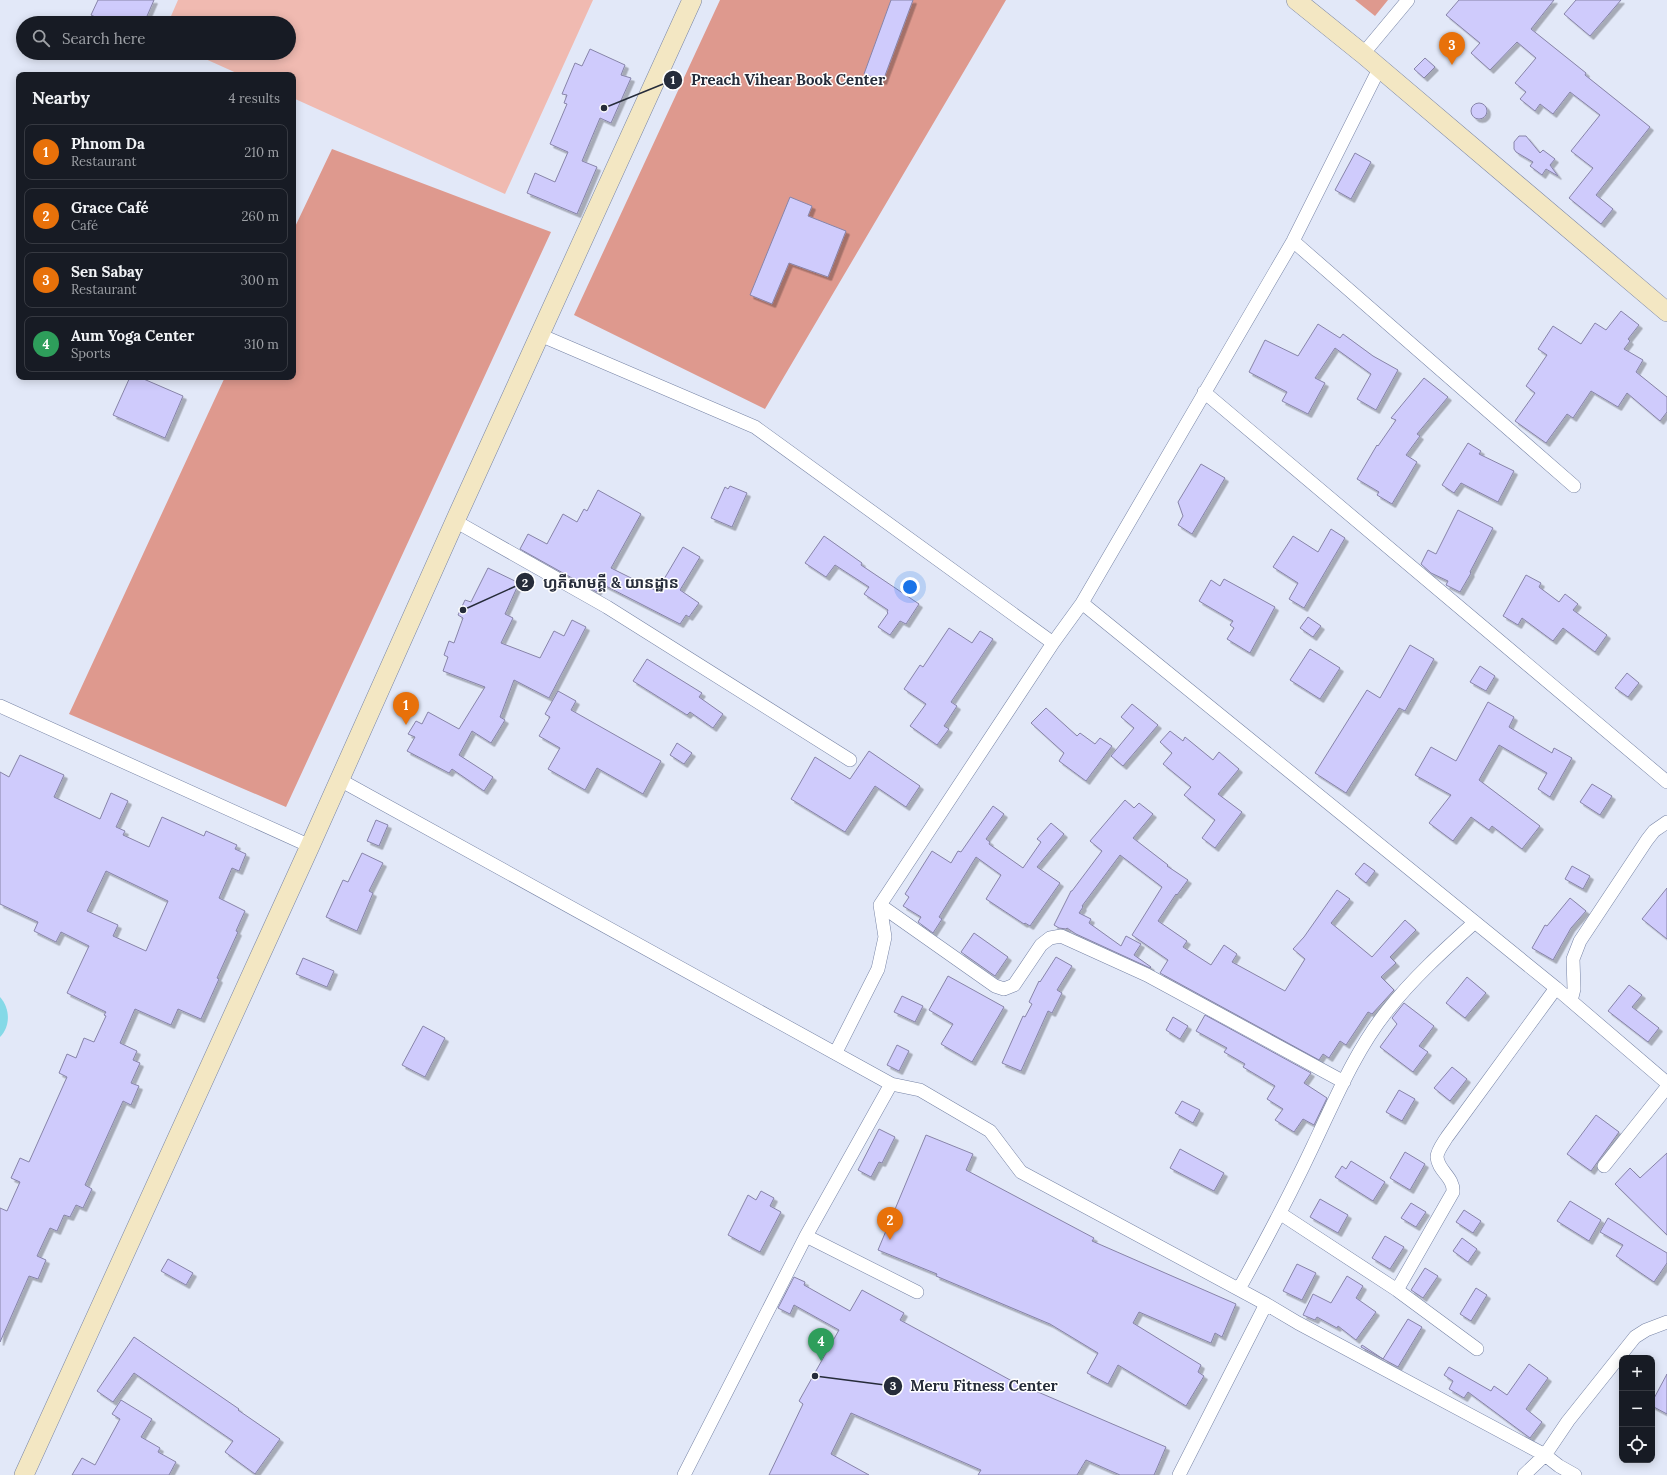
<!DOCTYPE html>
<meta charset="utf-8">
<style>
body{margin:0;font-family:Lora,"Noto Sans Khmer",serif;background:#242831;color:#f1f3f6}
.controls{position:absolute;right:12px;bottom:12px;display:grid;overflow:hidden;border-radius:8px;box-shadow:0 2px 10px #0003}
.controls button{width:36px;height:36px;display:grid;place-items:center;padding:0;border:0;border-bottom:1px solid #363941;background:#171b24;color:#f1f3f6;font:20px sans-serif}
.you{position:absolute;left:910px;top:587px;width:14px;height:14px;margin:-10px;border:3px solid #fff;border-radius:50%;background:#1a73e8;box-shadow:0 0 0 6px #1a73e833}
.badge{display:grid;place-items:center;width:26px;height:26px;border-radius:50%;background:#8c9099;color:#fff;font-size:13px;font-weight:700}
.pin{position:absolute;translate:-50% -33px;filter:drop-shadow(0 1px 2px #0008)}
.pin::after{content:'';position:absolute;top:21px;width:14px;height:12px;background:inherit;clip-path:polygon(0 0,100% 0,50% 100%)}
.list{margin:0;padding:0;list-style:none}
h2{display:flex;justify-content:space-between;align-items:center;height:52px;margin:0;padding:0 16px;font-size:17px}
h2 small{font-size:13px;font-weight:400;color:#9ea1a6}
.list li{display:grid;grid-template-columns:26px 1fr auto;gap:12px;align-items:center;box-sizing:border-box;height:56px;margin:0 8px 8px;padding:0 8px;border:1px solid #363941;border-radius:8px}
.list b{display:block;font-size:15px;white-space:nowrap}
.list p{margin:0;font-size:13px;white-space:nowrap;color:#9ea1a6}
.list em{font-size:13px;font-style:normal;color:#9ea1a6}
.icon{flex:none;width:22px;height:22px;fill:none;stroke:currentColor;stroke-width:2;stroke-linecap:round;stroke-linejoin:round}
.map{position:relative;flex:none;width:1667px;height:1475px;overflow:hidden}
.search{position:absolute;background:#171b24;box-shadow:0 2px 10px #0003;left:16px;top:16px;width:280px;height:44px;display:flex;align-items:center;gap:10px;box-sizing:border-box;padding:0 14px;border-radius:22px;color:#9ea1a6;font-size:15px}
.panel{position:absolute;background:#171b24;box-shadow:0 2px 10px #0003;left:16px;top:72px;width:280px;height:308px;border-radius:8px}
.map>svg:first-child{display:block}
.green{fill:#f0bab1}
.forest{fill:#de998e}
.water{fill:#84d9e7}
.building{fill:#cfcbfc;stroke:#8784a8;fill-rule:evenodd;filter:url(#shadow)}
.lines{fill:none;stroke-linecap:round;stroke-linejoin:round}
.street-casing{stroke:#7683a5;stroke-width:14}
.secondary-casing{stroke:#7683a5;stroke-width:20}
.street{stroke:#fff;stroke-width:13}
.secondary{stroke:#f3e7c3;stroke-width:19}
.leader{fill:none;stroke:#262c3a;stroke-width:1.5}
.callout-dot{fill:#262c3a;stroke:#fff;stroke-width:1.5}
.mark-label{font-size:12px;text-anchor:middle;font-weight:bold;fill:#fff}
.callout-label{font-size:15px;text-anchor:middle;font-weight:bold;fill:#262c3a;stroke:#fff;stroke-width:3;stroke-linejoin:round;paint-order:stroke}
</style>
<div class="map">
<svg width="1667" height="1475" viewBox="0 0 1667 1475">
<defs>
<filter id="shadow"><feDropShadow dx="3.5" dy="3.5" stdDeviation="0" flood-color="#0004"/></filter>
</defs>
<rect width="100%" height="100%" fill="#e2e8f8"/>
<path class="green" d="M 178,0 L 593,0 L 505,194 L 293,98 L 293,75 L 241,75 L 192,53 L 289,53 L 289,23 L 168,23 Z"/>
<path class="forest" d="M 720,0 L 1006,0 L 765,409 L 574,315 Z
M 1355,0 L 1388,0 L 1375,16 Z
M 332,149 L 551,232 L 286,807 L 69,714 L 225,377 L 293,377 L 293,231 Z"/>
<path class="water" d="M 0,997 C 10,1008 11,1026 0,1037 Z"/>
<path class="building" d="M 98,0 L 154,0 L 144,23 L 108,23 L 91,15 Z
M 891,0 L 913,0 L 883,81 L 864,74 Z
M 1459,0 L 1554,0 L 1531,29 L 1586,73 L 1585,75 L 1650,127 L 1596,195 L 1613,209 L 1601,224 L 1569,198 L 1593,168 L 1571,151 L 1600,115 L 1570,92 L 1553,114 L 1540,104 L 1535,111 L 1520,99 L 1526,92 L 1515,83 L 1536,58 L 1517,42 L 1490,70 L 1471,53 L 1480,43 L 1446,15 Z
M 1576,0 L 1621,0 L 1590,36 L 1564,14 Z
M 590,49 L 625,65 L 621,75 L 631,78 L 611,123 L 600,118 L 582,161 L 597,167 L 577,214 L 527,193 L 535,173 L 555,182 L 568,152 L 550,144 L 567,104 L 564,103 L 567,95 L 562,94 L 575,63 L 582,66 Z
M 1425,58 L 1435,67 L 1424,78 L 1414,69 Z
M1471 111a8 8 0 1 1 16 0a8 8 0 1 1-16 0Z
M 1519,136 L 1526,136 L 1540,153 L 1543,150 L 1555,159 L 1550,165 L 1558,176 L 1546,169 L 1542,175 L 1530,166 L 1533,162 L 1516,152 L 1514,149 L 1514,142 Z
M 1355,153 L 1371,162 L 1351,199 L 1335,190 Z
M 790,197 L 812,206 L 808,216 L 846,231 L 828,277 L 789,263 L 772,304 L 750,295 Z
M 1621,311 L 1639,325 L 1628,339 L 1630,341 L 1624,349 L 1643,360 L 1636,372 L 1667,397 L 1667,412 L 1660,421 L 1627,393 L 1618,407 L 1591,391 L 1573,418 L 1567,414 L 1546,443 L 1515,421 L 1535,393 L 1526,386 L 1547,355 L 1538,349 L 1553,326 L 1581,344 L 1595,323 L 1606,330 Z
M 1318,324 L 1340,338 L 1343,334 L 1373,356 L 1398,370 L 1376,410 L 1357,399 L 1371,374 L 1335,348 L 1315,378 L 1325,383 L 1308,414 L 1282,401 L 1287,392 L 1249,372 L 1265,340 L 1298,356 Z
M 130,377 L 139,377 L 183,396 L 165,438 L 113,415 Z
M 1424,378 L 1448,397 L 1417,434 L 1420,436 L 1406,455 L 1417,462 L 1392,504 L 1377,495 L 1379,492 L 1357,479 L 1377,445 L 1378,446 L 1396,420 L 1391,418 Z
M 1468,443 L 1481,451 L 1479,454 L 1514,471 L 1498,502 L 1461,483 L 1454,493 L 1442,485 Z
M 1201,464 L 1225,478 L 1192,534 L 1178,525 L 1183,516 L 1178,502 Z
M 730,486 L 747,493 L 732,527 L 711,518 L 725,487 L 728,489 Z
M 598,490 L 641,514 L 611,568 L 657,591 L 683,547 L 700,557 L 680,590 L 699,603 L 689,617 L 686,615 L 680,624 L 602,584 L 597,592 L 520,549 L 528,534 L 547,544 L 563,514 L 577,522 L 584,509 L 587,511 Z
M 1458,510 L 1493,528 L 1470,572 L 1471,573 L 1460,592 L 1446,585 L 1448,581 L 1431,573 L 1421,564 L 1428,550 L 1436,554 Z
M 1331,529 L 1345,538 L 1304,608 L 1289,599 L 1298,583 L 1273,567 L 1293,536 L 1318,552 Z
M 824,536 L 862,563 L 861,565 L 919,604 L 906,624 L 900,621 L 890,635 L 878,627 L 888,613 L 887,612 L 888,610 L 864,594 L 869,587 L 835,565 L 826,577 L 805,563 Z
M 488,568 L 519,583 L 505,614 L 513,618 L 501,643 L 540,658 L 554,631 L 564,636 L 572,620 L 586,627 L 549,698 L 514,680 L 500,717 L 505,720 L 491,743 L 472,731 L 459,755 L 493,777 L 484,791 L 452,769 L 449,773 L 407,751 L 415,737 L 408,734 L 416,721 L 422,724 L 428,712 L 459,729 L 485,687 L 443,671 L 448,657 L 444,655 L 449,641 L 454,643 L 463,618 L 458,615 L 465,600 L 471,602 Z
M 1526,575 L 1541,583 L 1539,587 L 1559,602 L 1565,594 L 1578,604 L 1573,610 L 1607,635 L 1595,652 L 1563,628 L 1553,641 L 1522,618 L 1518,625 L 1503,616 Z
M 1224,579 L 1275,607 L 1250,653 L 1227,639 L 1234,628 L 1230,625 L 1233,621 L 1199,601 L 1211,580 L 1220,586 Z
M 1308,617 L 1321,626 L 1313,637 L 1300,628 Z
M 949,628 L 972,643 L 980,631 L 993,639 L 951,702 L 957,706 L 944,726 L 949,729 L 937,745 L 910,726 L 926,704 L 904,689 L 920,665 L 923,667 Z
M 1410,645 L 1434,659 L 1405,711 L 1399,708 L 1346,793 L 1315,773 L 1367,690 L 1380,698 Z
M 1310,649 L 1340,668 L 1320,699 L 1290,680 Z
M 647,659 L 702,693 L 699,697 L 723,714 L 713,728 L 690,712 L 687,715 L 633,681 Z
M 1480,666 L 1495,676 L 1486,691 L 1470,682 Z
M 1627,673 L 1639,683 L 1628,697 L 1615,688 Z
M 558,691 L 576,701 L 571,710 L 661,761 L 643,794 L 597,768 L 585,790 L 548,769 L 560,748 L 539,736 L 550,717 L 545,714 Z
M 1488,702 L 1514,717 L 1509,727 L 1552,753 L 1554,748 L 1572,758 L 1550,797 L 1538,789 L 1547,773 L 1499,745 L 1479,780 L 1540,826 L 1522,849 L 1492,826 L 1489,830 L 1471,817 L 1453,841 L 1429,823 L 1451,795 L 1415,775 L 1431,747 L 1456,761 Z
M 1132,704 L 1158,725 L 1123,766 L 1111,756 L 1134,728 L 1121,717 Z
M 1046,708 L 1077,736 L 1080,733 L 1095,744 L 1100,738 L 1112,746 L 1086,781 L 1059,761 L 1064,753 L 1031,723 Z
M 1170,731 L 1183,741 L 1185,737 L 1213,760 L 1219,752 L 1239,769 L 1218,794 L 1242,812 L 1215,848 L 1202,838 L 1215,820 L 1184,795 L 1191,787 L 1163,764 L 1172,753 L 1160,742 Z
M 677,743 L 692,753 L 684,764 L 670,755 Z
M 869,751 L 920,786 L 906,807 L 875,786 L 845,832 L 791,799 L 815,757 L 850,779 Z
M 20,755 L 64,775 L 54,797 L 100,819 L 111,793 L 128,801 L 116,827 L 125,831 L 123,835 L 149,847 L 162,817 L 204,836 L 206,831 L 237,845 L 235,849 L 246,854 L 239,871 L 232,868 L 219,898 L 245,911 L 236,931 L 238,932 L 217,978 L 219,979 L 201,1019 L 178,1009 L 171,1025 L 135,1009 L 120,1043 L 137,1051 L 133,1060 L 140,1063 L 131,1083 L 139,1086 L 131,1105 L 123,1101 L 85,1185 L 92,1189 L 83,1208 L 76,1205 L 70,1217 L 64,1215 L 57,1231 L 50,1228 L 37,1256 L 46,1260 L 38,1279 L 29,1276 L 0,1342 L 0,1208 L 7,1211 L 20,1182 L 11,1178 L 20,1158 L 29,1162 L 67,1077 L 59,1073 L 67,1054 L 76,1058 L 84,1038 L 94,1042 L 106,1016 L 104,1015 L 106,1012 L 67,993 L 89,946 L 61,932 L 56,942 L 34,931 L 38,922 L 0,904 L 0,772 L 9,777 ZM 106,871 L 168,901 L 146,951 L 113,936 L 118,925 L 87,911 Z
M 1592,784 L 1612,796 L 1600,815 L 1580,802 Z
M 1125,800 L 1134,808 L 1139,803 L 1153,814 L 1133,838 L 1168,865 L 1167,866 L 1188,880 L 1177,895 L 1176,894 L 1158,921 L 1187,941 L 1183,947 L 1211,965 L 1224,945 L 1237,954 L 1232,962 L 1285,991 L 1305,959 L 1293,949 L 1304,937 L 1337,890 L 1350,899 L 1331,923 L 1372,957 L 1405,920 L 1416,930 L 1390,957 L 1396,963 L 1381,977 L 1394,990 L 1372,1014 L 1368,1012 L 1346,1045 L 1340,1041 L 1329,1058 L 1323,1054 L 1319,1060 L 1160,973 L 1168,960 L 1132,935 L 1162,887 L 1120,855 L 1082,906 L 1083,907 L 1079,913 L 1091,919 L 1089,923 L 1121,946 L 1126,936 L 1141,944 L 1134,955 L 1151,967 L 1150,968 L 1076,934 L 1067,928 L 1066,929 L 1059,928 L 1054,925 L 1071,891 L 1072,891 L 1102,851 L 1090,841 Z
M 993,806 L 1004,814 L 986,839 L 990,842 L 989,844 L 1023,868 L 1041,842 L 1037,839 L 1051,823 L 1064,834 L 1037,867 L 1060,883 L 1030,926 L 1025,923 L 1024,924 L 986,899 L 1001,875 L 976,857 L 939,917 L 942,919 L 933,933 L 918,922 L 921,917 L 903,906 L 909,897 L 905,894 L 932,851 L 951,863 L 958,851 L 961,852 Z
M 376,820 L 388,825 L 379,846 L 367,841 Z
M 362,853 L 383,863 L 369,891 L 373,893 L 357,931 L 326,917 L 343,880 L 348,882 Z
M 1364,863 L 1375,871 L 1366,883 L 1355,874 Z
M 1572,866 L 1590,876 L 1583,889 L 1565,879 Z
M 1667,888 L 1667,939 L 1642,919 Z
M 1570,898 L 1586,911 L 1571,928 L 1553,960 L 1532,948 L 1545,925 L 1547,926 Z
M 974,933 L 1008,957 L 995,976 L 961,952 Z
M 1056,957 L 1072,966 L 1057,990 L 1062,993 L 1052,1013 L 1048,1011 L 1021,1071 L 1002,1063 L 1023,1016 L 1025,1017 L 1032,1004 L 1029,1002 L 1039,981 L 1040,982 Z
M 303,958 L 334,971 L 327,987 L 296,974 Z
M 948,976 L 1004,1007 L 972,1062 L 941,1044 L 953,1024 L 929,1010 Z
M 1467,977 L 1486,993 L 1465,1018 L 1446,1003 Z
M 1629,985 L 1642,995 L 1632,1007 L 1659,1028 L 1648,1042 L 1608,1011 Z
M 902,996 L 923,1006 L 915,1022 L 894,1012 Z
M 1404,1003 L 1434,1026 L 1419,1046 L 1428,1052 L 1413,1072 L 1380,1047 L 1397,1024 L 1392,1018 Z
M 1205,1015 L 1311,1073 L 1304,1083 L 1327,1098 L 1314,1125 L 1303,1119 L 1294,1132 L 1275,1120 L 1283,1109 L 1267,1099 L 1275,1086 L 1243,1067 L 1245,1064 L 1224,1052 L 1227,1048 L 1196,1031 Z
M 1173,1017 L 1188,1026 L 1180,1039 L 1166,1030 Z
M 423,1026 L 445,1038 L 425,1077 L 402,1065 Z
M 897,1045 L 909,1051 L 899,1071 L 887,1065 Z
M 1452,1067 L 1467,1079 L 1450,1101 L 1434,1088 Z
M 1399,1090 L 1415,1099 L 1402,1121 L 1386,1112 Z
M 1182,1101 L 1200,1110 L 1193,1123 L 1175,1113 Z
M 1596,1115 L 1619,1132 L 1591,1171 L 1567,1154 Z
M 879,1129 L 895,1137 L 882,1163 L 879,1162 L 871,1177 L 858,1170 Z
M 926,1135 L 973,1154 L 966,1170 L 1094,1238 L 1092,1241 L 1236,1304 L 1222,1337 L 1215,1333 L 1211,1343 L 1139,1312 L 1133,1323 L 1201,1365 L 1198,1372 L 1204,1376 L 1186,1406 L 1118,1365 L 1108,1384 L 1087,1373 L 1098,1353 L 1050,1324 L 936,1276 L 937,1274 L 878,1250 Z
M 1180,1149 L 1224,1173 L 1214,1191 L 1170,1168 Z
M 1405,1152 L 1425,1164 L 1410,1190 L 1390,1178 Z
M 1667,1153 L 1667,1235 L 1615,1184 L 1630,1168 L 1640,1178 Z
M 1351,1161 L 1385,1182 L 1373,1201 L 1335,1177 L 1342,1166 L 1346,1169 Z
M 761,1191 L 774,1198 L 770,1206 L 781,1212 L 760,1252 L 728,1235 L 748,1195 L 756,1200 Z
M 1320,1199 L 1348,1215 L 1338,1233 L 1310,1217 Z
M 1570,1201 L 1601,1220 L 1589,1241 L 1557,1221 Z
M 1411,1203 L 1426,1212 L 1416,1227 L 1401,1218 Z
M 1464,1210 L 1481,1221 L 1473,1233 L 1456,1222 Z
M 1608,1218 L 1667,1253 L 1667,1263 L 1654,1282 L 1616,1256 L 1623,1245 L 1600,1232 Z
M 1385,1236 L 1404,1247 L 1390,1269 L 1372,1258 Z
M 1462,1238 L 1477,1249 L 1468,1262 L 1453,1251 Z
M 168,1259 L 193,1273 L 186,1285 L 161,1271 Z
M 1297,1264 L 1316,1273 L 1302,1300 L 1283,1291 Z
M 1425,1268 L 1438,1276 L 1423,1298 L 1411,1290 Z
M 1347,1276 L 1363,1286 L 1356,1298 L 1376,1312 L 1356,1340 L 1338,1326 L 1337,1328 L 1317,1317 L 1315,1320 L 1303,1315 L 1313,1294 L 1331,1303 Z
M 794,1277 L 805,1282 L 804,1285 L 850,1311 L 862,1290 L 904,1313 L 900,1320 L 1023,1387 L 1024,1386 L 1166,1447 L 1154,1475 L 1120,1475 L 1086,1460 L 1077,1475 L 978,1475 L 981,1470 L 851,1413 L 831,1454 L 869,1475 L 769,1475 L 803,1404 L 799,1401 L 839,1330 L 794,1305 L 790,1314 L 778,1308 Z
M 1476,1288 L 1487,1295 L 1471,1321 L 1460,1314 Z
M 1408,1319 L 1422,1327 L 1398,1367 L 1361,1347 L 1362,1345 L 1383,1359 Z
M 134,1337 L 239,1409 L 238,1410 L 280,1439 L 255,1474 L 225,1452 L 233,1441 L 134,1373 L 113,1402 L 97,1391 Z
M 1529,1364 L 1548,1378 L 1526,1409 L 1542,1422 L 1530,1438 L 1468,1392 L 1464,1398 L 1449,1389 L 1453,1381 L 1444,1375 L 1449,1367 L 1491,1391 L 1494,1386 L 1507,1395 Z
M 1667,1374 L 1667,1414 L 1652,1406 L 1652,1402 Z
M 121,1400 L 152,1419 L 141,1437 L 160,1448 L 158,1452 L 176,1462 L 169,1475 L 72,1475 L 82,1458 L 95,1465 L 120,1419 L 112,1414 Z"/>
<g class="lines">
<defs>
<path id="street" d="M 1363,54 L 1408,0
M 1293,241 L 1574,486
M 540,335 L 755,427 L 1053,643
M 1204,392 L 1667,782
M 455,521 L 607,607 L 850,760
M 1082,603 L 1556,988 L 1667,1083
M 0,706 L 310,846
M 340,780 L 891,1084 L 806,1236 L 684,1475
M 880,905 L 995,986 L 1004,989 L 1014,985 L 1041,945 L 1050,938 L 1061,936 L 1147,975 L 1344,1082
M 1571,1001 L 1574,989 L 1573,959 L 1580,941 L 1647,840 L 1654,831 L 1667,822
M 836,1052 L 878,969 L 885,937 L 880,905 L 1053,643 L 1082,603 L 1293,241 L 1379,69
M 891,1084 L 920,1090 L 990,1131 L 1021,1172 L 1266,1304 L 1298,1323 L 1545,1455 L 1559,1466 L 1575,1475
M 1604,1166 L 1667,1087
M 1281,1214 L 1397,1290 L 1477,1349
M 806,1236 L 917,1292
M 1239,1289 C 1265,1242 1290,1195 1313,1146 C 1335,1100 1355,1051 1387,1011 C 1413,978 1444,950 1475,922
M 1397,1290 L 1453,1192 C 1454,1177 1438,1171 1437,1157 C 1437,1151 1444,1142 1447,1137 L 1556,988
M 1179,1475 L 1266,1304
M 1524,1475 L 1545,1455 L 1568,1421 L 1635,1337 L 1646,1330 L 1667,1322"/>
<path id="secondary" d="M 1296,0 L 1363,54 L 1667,312
M 24,1475 L 310,846 L 460,510 L 692,0"/>
</defs>
<use href="#street" class="street-casing"/>
<use href="#secondary" class="secondary-casing"/>
<use href="#street" class="street"/>
<use href="#secondary" class="secondary"/>
</g>
<path class="leader" d="M604 108L673 80M463 610L525 582M815 1376L893 1386"/>
<g class="callout-dot">
<circle cx="604" cy="108" r="4"/>
<circle cx="463" cy="610" r="4"/>
<circle cx="815" cy="1376" r="4"/>
<circle cx="673" cy="80" r="10"/>
<circle cx="525" cy="582" r="10"/>
<circle cx="893" cy="1386" r="10"/>
</g>
<g class="mark-label">
<text x="673" y="84">1</text>
<text x="525" y="587">2</text>
<text x="893" y="1390">3</text>
</g>
<g class="callout-label">
<text x="788" y="85">Preach Vihear Book Center</text>
<text x="611" y="588">ហ្វភីសាមគ្គី &amp; យានដ្ឋាន</text>
<text x="984" y="1391">Meru Fitness Center</text>
</g>
</svg>
<div class="controls">
<button>+</button>
<button>−</button>
<button><svg class="icon" aria-label="locate" viewBox="0 0 24 24"><circle cx="12" cy="12" r="6"/><path d="M12 2v4M12 18v4M2 12h4M18 12h4"/></svg></button>
</div>
<div class="you"></div>
<div class="pin badge" style="left:406px;top:725px;background:#e8710a">1</div>
<div class="pin badge" style="left:890px;top:1240px;background:#e8710a">2</div>
<div class="pin badge" style="left:1452px;top:65px;background:#e8710a">3</div>
<div class="pin badge" style="left:821px;top:1361px;background:#2e9e5b">4</div>
<div class="search"><svg class="icon" aria-label="search" viewBox="0 0 24 24"><circle cx="10" cy="10" r="6"/><path d="M15 15l6 6"/></svg>Search here</div>
<section class="panel">
<h2>Nearby<small>4 results</small></h2>
<ul class="list">
<li><span class="badge" style="background:#e8710a">1</span><div><b>Phnom Da</b><p>Restaurant</p></div><em>210 m</em></li>
<li><span class="badge" style="background:#e8710a">2</span><div><b>Grace Café</b><p>Café</p></div><em>260 m</em></li>
<li><span class="badge" style="background:#e8710a">3</span><div><b>Sen Sabay</b><p>Restaurant</p></div><em>300 m</em></li>
<li><span class="badge" style="background:#2e9e5b">4</span><div><b>Aum Yoga Center</b><p>Sports</p></div><em>310 m</em></li>
</ul>
</section>
</div>
